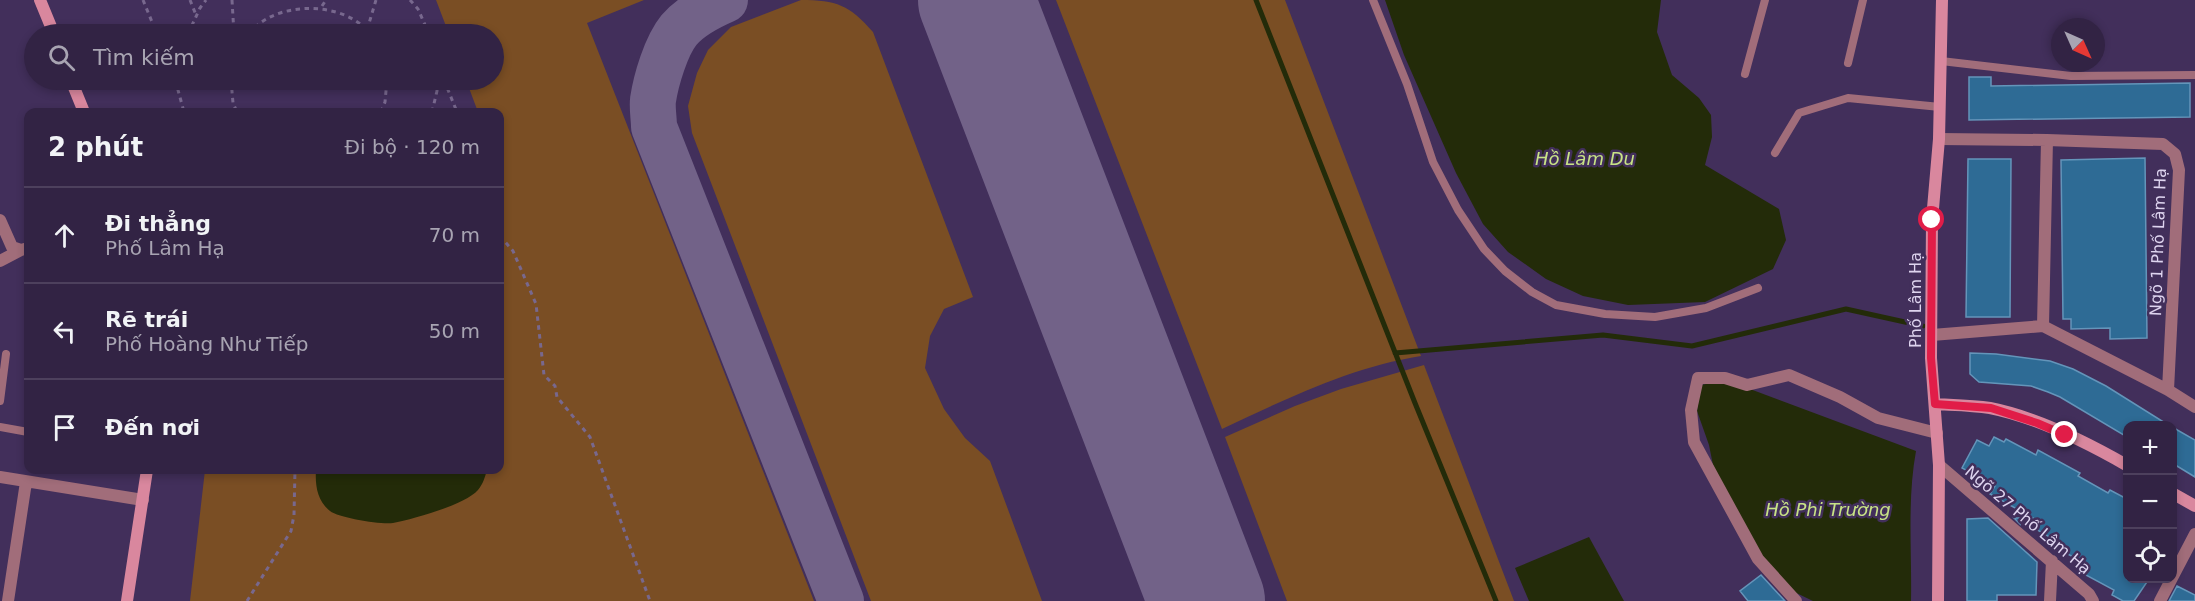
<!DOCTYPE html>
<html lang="vi">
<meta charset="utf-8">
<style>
body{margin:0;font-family:"DejaVu Sans",sans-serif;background:#3a2b4b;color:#f1f3f6}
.controls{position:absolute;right:18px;bottom:18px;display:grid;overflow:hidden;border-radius:12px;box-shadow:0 3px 9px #0003}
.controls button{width:54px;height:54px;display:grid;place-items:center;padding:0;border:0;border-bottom:2px solid #4d405d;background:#322344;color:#f1f3f6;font:30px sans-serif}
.compass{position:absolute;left:2051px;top:18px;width:54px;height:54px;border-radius:50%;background:#322344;box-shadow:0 3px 9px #0003;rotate:135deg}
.stop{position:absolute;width:18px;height:18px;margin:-14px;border:4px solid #e11d48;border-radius:50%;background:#fff}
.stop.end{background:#e11d48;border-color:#fff;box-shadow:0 2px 6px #0008}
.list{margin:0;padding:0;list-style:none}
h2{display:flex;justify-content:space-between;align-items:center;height:78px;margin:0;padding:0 24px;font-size:26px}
h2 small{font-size:20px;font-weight:400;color:#a8a4b2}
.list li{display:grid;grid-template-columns:39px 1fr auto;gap:18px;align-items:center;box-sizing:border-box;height:96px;padding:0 24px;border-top:2px solid #4d405d}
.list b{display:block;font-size:22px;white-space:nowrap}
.list p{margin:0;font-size:20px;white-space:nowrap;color:#a8a4b2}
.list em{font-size:20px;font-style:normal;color:#a8a4b2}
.icon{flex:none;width:33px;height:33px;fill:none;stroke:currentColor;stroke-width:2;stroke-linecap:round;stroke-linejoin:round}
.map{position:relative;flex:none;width:2195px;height:601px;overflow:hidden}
.search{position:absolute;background:#322344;box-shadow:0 3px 9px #0003;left:24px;top:24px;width:480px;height:66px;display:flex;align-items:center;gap:15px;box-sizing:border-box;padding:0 21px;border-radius:33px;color:#a8a4b2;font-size:22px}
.panel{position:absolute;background:#322344;box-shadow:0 3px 9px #0003;left:24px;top:108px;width:480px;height:366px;border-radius:12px}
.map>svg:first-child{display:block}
.green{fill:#7a4e24}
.water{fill:#232b09}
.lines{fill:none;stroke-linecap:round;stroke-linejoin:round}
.stream{stroke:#232b09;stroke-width:5}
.taxiway{stroke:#726288;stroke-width:46}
.runway{stroke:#726288;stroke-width:116}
.building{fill:#2e6b95;stroke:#6495ba;stroke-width:1.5}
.path{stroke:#78688e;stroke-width:3;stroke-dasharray:4.5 4.5;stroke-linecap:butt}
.lane{stroke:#a16d7a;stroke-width:8}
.street{stroke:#a16d7a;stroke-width:12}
.secondary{stroke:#d9879e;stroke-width:12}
.route{stroke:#e11d48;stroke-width:8}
.labels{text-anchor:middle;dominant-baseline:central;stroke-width:5;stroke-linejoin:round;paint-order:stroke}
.street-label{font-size:16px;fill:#ded4ef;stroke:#422f5b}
.water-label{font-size:18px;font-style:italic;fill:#c8e386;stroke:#422f5b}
</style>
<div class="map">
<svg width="2195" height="601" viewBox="0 0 2195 601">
<rect width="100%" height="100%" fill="#422f5b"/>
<path class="green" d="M 436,0 L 644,0 L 587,23 L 814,601 L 190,601 L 205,470 L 500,470 L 500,112 L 478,112 L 466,80 L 494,80 L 494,34 L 449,34 Z
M 801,0 C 837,0 849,5 873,32 L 973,297 L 944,309 L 930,336 L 925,368 L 944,409 L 965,438 L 990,461 L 1042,601 L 871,601 L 692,133 L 688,106 L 697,73 L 708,50 L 731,27 Z
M 1056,0 L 1285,0 L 1421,356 C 1351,367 1286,399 1222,429 Z
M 1424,365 L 1514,601 L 1287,601 L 1225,437 L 1295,406 L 1341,389 Z"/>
<path class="water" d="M 1385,0 L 1661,0 L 1657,32 L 1672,75 L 1699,98 L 1711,115 L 1712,137 L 1705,165 L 1779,209 L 1786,240 L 1773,269 L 1705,302 L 1628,305 L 1583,296 L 1546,279 L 1508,252 L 1483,224 L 1456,173 L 1404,55 Z
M 1726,380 L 1916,451 C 1907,500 1912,552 1911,601 L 1813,601 L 1786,588 L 1764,566 L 1713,465 L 1709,445 L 1697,411 L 1701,385 Z
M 316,470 L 487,470 C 485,477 483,484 478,490 C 465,505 413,519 393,523 C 382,525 339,518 330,511 C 317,501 315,485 316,470 Z
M 1589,537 L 1624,601 L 1529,601 L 1515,568 Z"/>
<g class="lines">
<path class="stream" d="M 1256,0 L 1415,403 L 1496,601
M 1395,353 L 1603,335 L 1692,346 L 1846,309 L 1923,326"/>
<path class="taxiway" d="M 725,0 C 709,7 690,17 679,30 C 666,46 656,80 653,100 C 652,108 654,119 654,127 L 841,601
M 954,0 L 992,40"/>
<path class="runway" d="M 976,0 L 1207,601"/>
</g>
<path class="building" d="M 1969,77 L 1991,77 L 1991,86 L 2190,83 L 2190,117 L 1969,120 Z
M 2145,158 L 2147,338 L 2110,339 L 2110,328 L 2071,329 L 2071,319 L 2063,319 L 2061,160 Z
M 1968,159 L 2011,159 L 2010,317 L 1966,317 Z
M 1970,353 L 1996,354 L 2050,361 L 2073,369 L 2106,386 L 2170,426 L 2127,426 L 2127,437 L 2060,397 L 2048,392 L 2031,386 L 1979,382 L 1970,374 Z
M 2172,427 L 2195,440 L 2195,477 L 2172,463 Z
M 1994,437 L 2004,442 L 2006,439 L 2036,455 L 2038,450 L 2080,473 L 2078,476 L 2108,493 L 2110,490 L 2127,499 L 2127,579 L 2149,579 L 2134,601 L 2123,601 L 2112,595 L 2114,590 L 2084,574 L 2089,565 L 2058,549 L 2062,544 L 2020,520 L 2020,524 L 2014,518 L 2033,518 L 1990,494 L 1995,486 L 1962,468 L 1977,440 L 1989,446 Z
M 1988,518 L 2037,562 L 2036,595 L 1997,595 L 1997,601 L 1967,601 L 1967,519 Z
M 1761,575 L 1785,601 L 1748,601 L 1740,591 Z
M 2177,586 L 2195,595 L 2195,601 L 2169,601 Z"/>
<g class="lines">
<path class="path" d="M 143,0 L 157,34
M 190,0 L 196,15
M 232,0 L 234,34
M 410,0 L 418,9 L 429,34
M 322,6 L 326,0
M 367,30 L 376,0
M 188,34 L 200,8 L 206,0
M 249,34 C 274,0 345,0 370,34
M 174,80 L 178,89
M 179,80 L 178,90 L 184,112
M 231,80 L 233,103 L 237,112
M 444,80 L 457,112
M 381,112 L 385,102 L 387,80
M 432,112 L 437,91 L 437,80
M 500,236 L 513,251 L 536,304 L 544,375 L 555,386 L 557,397 L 590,437 L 650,601
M 247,601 L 291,531 L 294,515 L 295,470"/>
<path class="lane" d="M 1373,0 L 1407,84 L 1433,162 L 1458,210 L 1484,249 L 1505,271 L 1532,292 L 1556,305 L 1605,314 L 1655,317 L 1706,308 L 1758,288
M 1941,61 L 2071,76 L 2194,75
M 1848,63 L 1863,0
M 1745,74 L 1765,0
M 1775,153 L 1799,113 L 1848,98 L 1940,107
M 0,401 L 6,354
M 0,427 L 28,432"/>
<path class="street" d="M 1939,139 L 2047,140 L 2163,144 L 2175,154 L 2179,170 L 2168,390
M 0,220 L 12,247 L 21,250 L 28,248
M 0,261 L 21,250
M 2043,326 L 2047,140
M 1932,335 L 2043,326 L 2168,390 L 2195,407
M 1939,465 L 2089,594 L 2093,601
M 0,477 L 143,500
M 2172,578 L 2195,534
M 8,601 L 26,482
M 1796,601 L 1758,559 L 1694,442 L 1691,410 L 1698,378 L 1725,378 L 1747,385 L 1789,375 L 1840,397 L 1878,418 L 1937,433
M 2050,601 L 2052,561
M 2160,601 L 2172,578"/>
<path class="secondary" d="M 40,0 L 54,34
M 71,80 L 84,112
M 1935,404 C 1953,405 1972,405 1990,408 C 2036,417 2088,443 2128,466
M 2172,493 L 2195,506
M 127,601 L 147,470
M 1938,601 L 1939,465 L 1931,358 L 1932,220 L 1939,139 L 1942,0"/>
</g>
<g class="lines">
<path class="route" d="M 1932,220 L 1931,358 L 1935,404 L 1991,408 L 2037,423 L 2065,435"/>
</g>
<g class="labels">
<g class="street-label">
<text transform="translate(2158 242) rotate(-88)">Ngõ 1 Phố Lâm Hạ</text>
<text transform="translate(1915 300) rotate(-90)">Phố Lâm Hạ</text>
<text transform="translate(2028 520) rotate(40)">Ngõ 27 Phố Lâm Hạ</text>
</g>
<g class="water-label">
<text x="1585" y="158">Hồ Lâm Du</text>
<text x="1828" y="509">Hồ Phi Trường</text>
</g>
</g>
</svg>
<div class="controls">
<button>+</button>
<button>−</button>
<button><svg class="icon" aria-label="locate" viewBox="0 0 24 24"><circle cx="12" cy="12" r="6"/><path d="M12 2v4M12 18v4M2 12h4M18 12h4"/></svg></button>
</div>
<svg class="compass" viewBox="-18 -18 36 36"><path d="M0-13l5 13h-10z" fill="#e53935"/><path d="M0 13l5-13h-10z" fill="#a8a4b2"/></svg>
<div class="stop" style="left:1932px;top:220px"></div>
<div class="stop end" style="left:2065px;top:435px"></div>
<div class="search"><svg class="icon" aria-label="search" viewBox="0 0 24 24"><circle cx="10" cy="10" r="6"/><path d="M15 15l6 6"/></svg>Tìm kiếm</div>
<section class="panel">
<h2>2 phút<small>Đi bộ · 120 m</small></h2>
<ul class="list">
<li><svg class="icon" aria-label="ahead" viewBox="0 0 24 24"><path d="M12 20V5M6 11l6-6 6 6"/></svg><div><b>Đi thẳng</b><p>Phố Lâm Hạ</p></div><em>70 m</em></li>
<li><svg class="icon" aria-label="left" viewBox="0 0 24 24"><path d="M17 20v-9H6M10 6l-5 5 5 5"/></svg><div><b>Rẽ trái</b><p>Phố Hoàng Như Tiếp</p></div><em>50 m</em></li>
<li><svg class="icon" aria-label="arrive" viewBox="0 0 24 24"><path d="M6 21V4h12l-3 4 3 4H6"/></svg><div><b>Đến nơi</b></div></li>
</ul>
</section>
</div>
